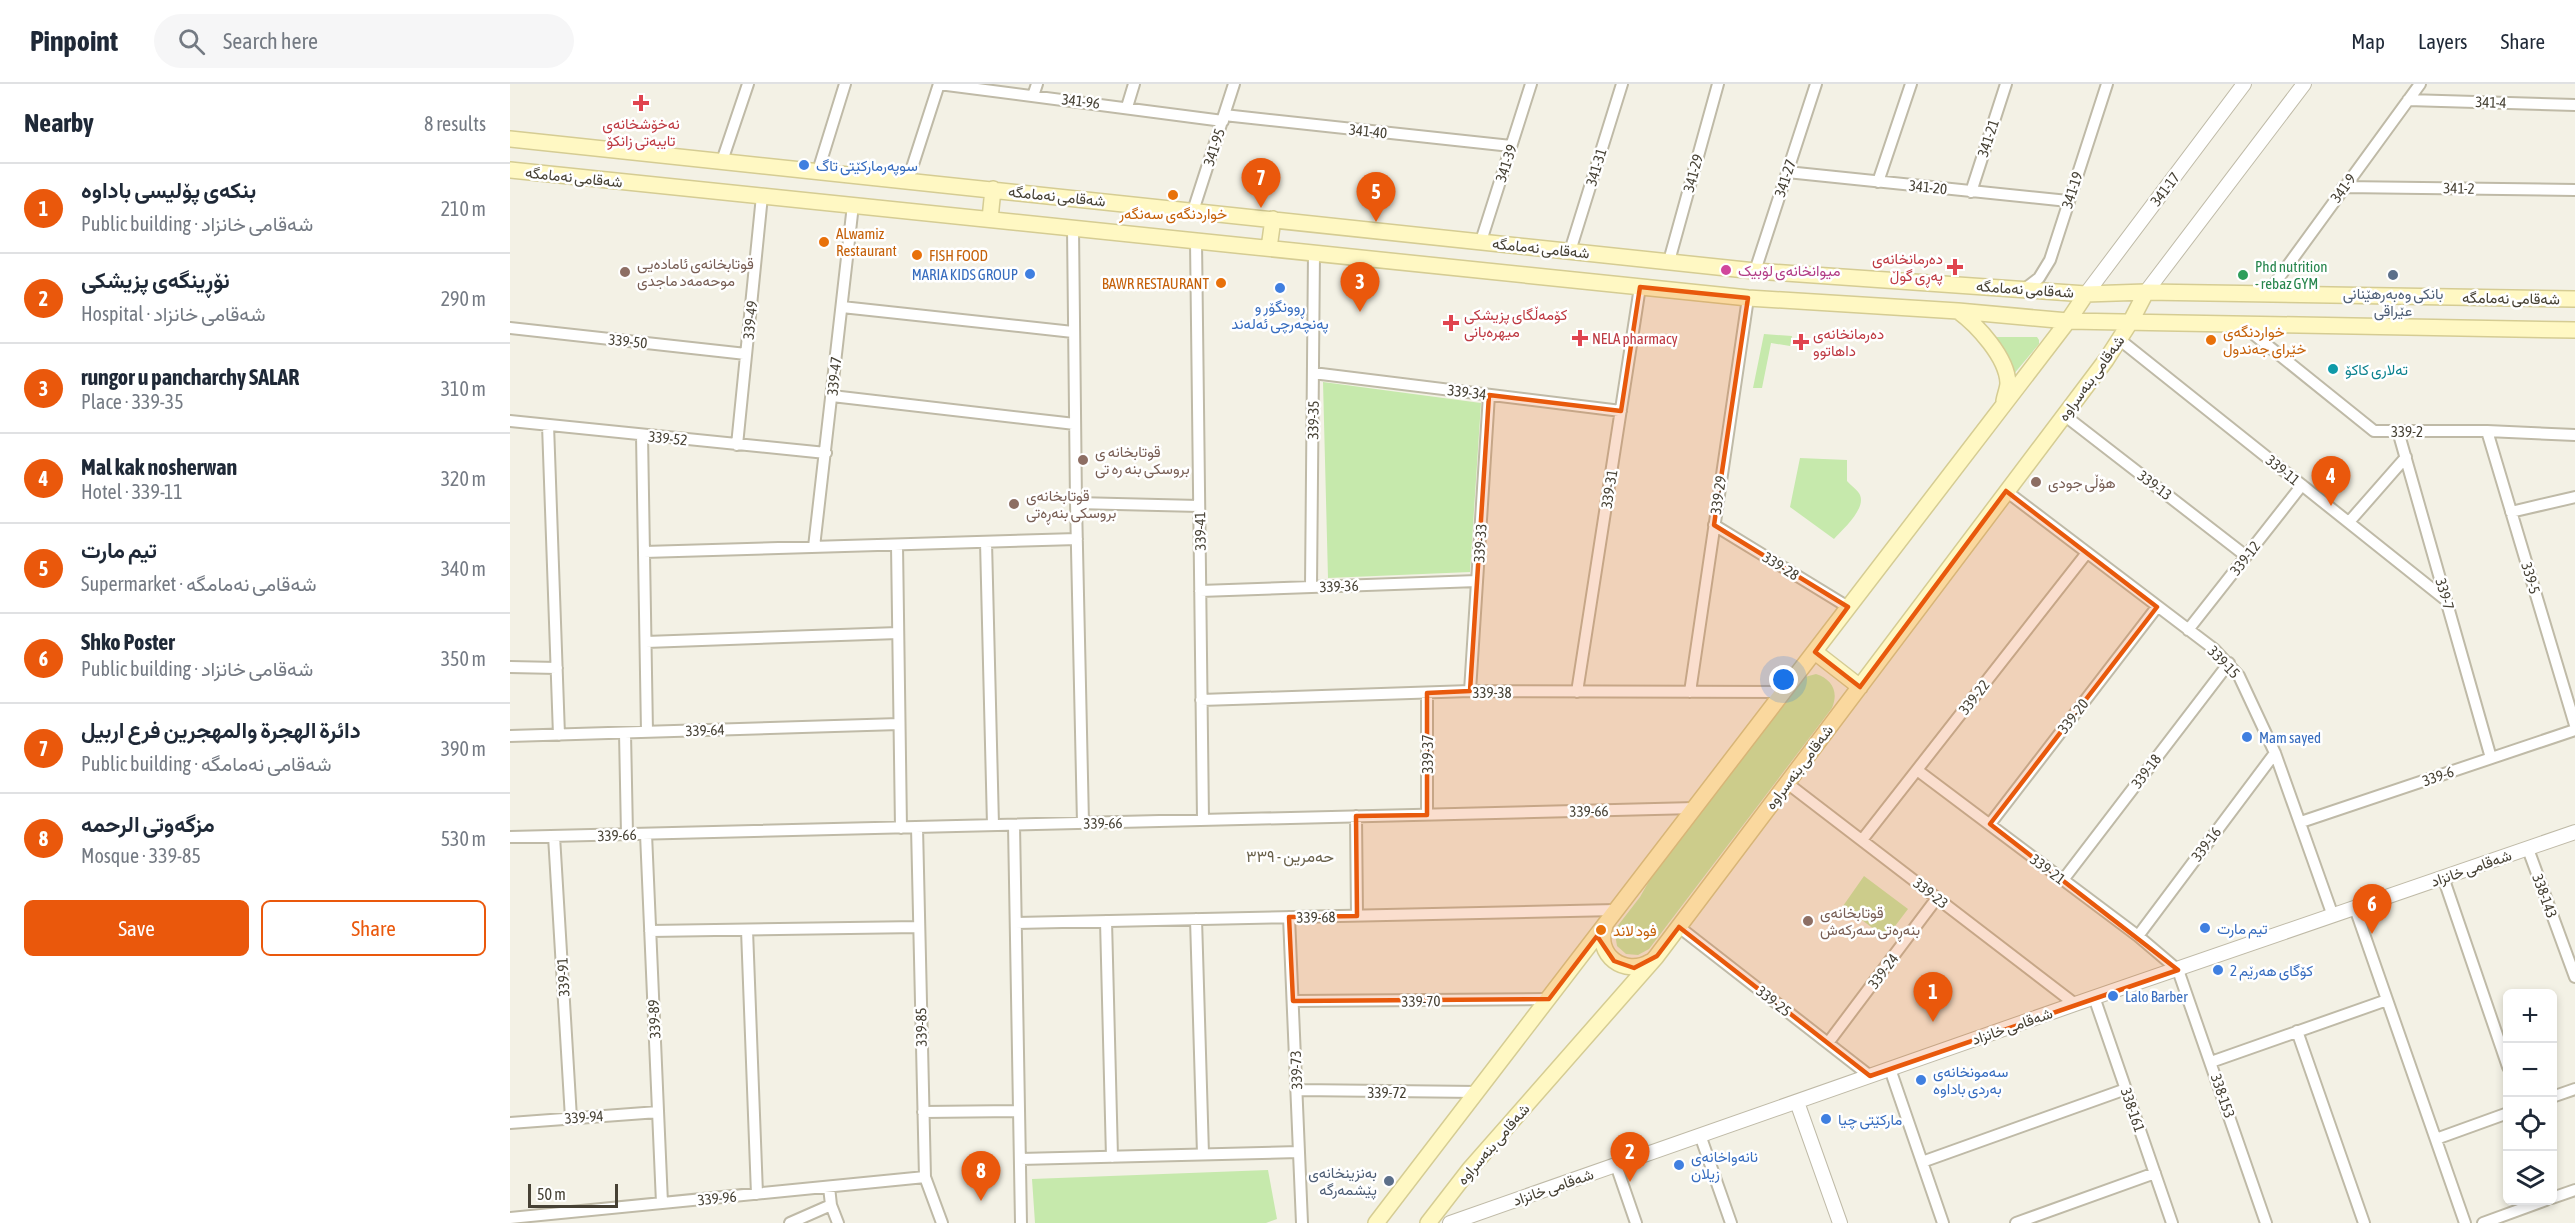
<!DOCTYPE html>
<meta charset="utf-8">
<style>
body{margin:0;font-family:"Asap Condensed",Vazirmatn,sans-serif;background:#f6f6f7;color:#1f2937}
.controls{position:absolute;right:18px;bottom:18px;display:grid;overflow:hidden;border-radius:9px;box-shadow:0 3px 9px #0003}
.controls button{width:54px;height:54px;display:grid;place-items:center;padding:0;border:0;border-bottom:2px solid #e0e1e3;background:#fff;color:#1f2937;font:30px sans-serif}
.scale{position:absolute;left:18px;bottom:15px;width:90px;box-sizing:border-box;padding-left:6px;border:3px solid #464134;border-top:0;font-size:16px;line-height:21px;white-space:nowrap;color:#464134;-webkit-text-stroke:4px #fff;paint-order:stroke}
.you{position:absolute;left:1274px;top:596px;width:21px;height:21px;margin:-15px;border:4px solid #fff;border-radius:50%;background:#1a73e8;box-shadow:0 0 0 9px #1a73e833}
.badge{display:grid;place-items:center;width:39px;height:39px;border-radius:50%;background:#ea580c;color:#fff;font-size:20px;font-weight:700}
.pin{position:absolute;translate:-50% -50px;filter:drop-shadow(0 2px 3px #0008)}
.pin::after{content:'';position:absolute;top:32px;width:21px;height:18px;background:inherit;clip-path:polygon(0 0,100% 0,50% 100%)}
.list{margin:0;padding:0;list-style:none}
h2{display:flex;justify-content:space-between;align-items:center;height:78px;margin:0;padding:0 24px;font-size:26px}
h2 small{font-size:20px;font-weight:400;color:#747a83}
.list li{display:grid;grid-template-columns:39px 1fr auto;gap:18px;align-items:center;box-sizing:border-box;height:90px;padding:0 24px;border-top:2px solid #e0e1e3}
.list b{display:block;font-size:22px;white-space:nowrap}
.list p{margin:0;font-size:20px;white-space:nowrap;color:#747a83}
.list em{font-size:20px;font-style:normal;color:#747a83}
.actions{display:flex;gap:12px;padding:18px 24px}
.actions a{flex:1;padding:14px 0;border:2px solid #ea580c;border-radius:9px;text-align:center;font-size:21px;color:#ea580c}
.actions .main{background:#ea580c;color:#fff}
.icon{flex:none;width:33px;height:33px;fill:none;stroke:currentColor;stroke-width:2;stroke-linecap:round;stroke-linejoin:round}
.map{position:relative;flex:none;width:2065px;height:1139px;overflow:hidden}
header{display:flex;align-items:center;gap:36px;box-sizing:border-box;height:84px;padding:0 30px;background:#fff;border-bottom:2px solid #e0e1e3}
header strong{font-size:28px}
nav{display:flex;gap:33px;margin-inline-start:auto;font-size:21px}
.search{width:420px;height:54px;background:#f6f6f7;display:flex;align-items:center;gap:15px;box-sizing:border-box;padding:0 21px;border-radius:33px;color:#747a83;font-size:22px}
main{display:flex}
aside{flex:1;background:#fff}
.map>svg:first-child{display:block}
.green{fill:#c6e9ac}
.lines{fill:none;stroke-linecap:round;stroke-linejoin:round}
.minor-casing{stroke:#bfbaa7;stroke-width:14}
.tertiary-casing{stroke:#bfbaa7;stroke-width:16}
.secondary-casing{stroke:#d5cc93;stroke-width:18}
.minor{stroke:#fff;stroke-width:10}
.tertiary{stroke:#fff;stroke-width:14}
.secondary{stroke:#fff8c3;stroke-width:15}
.marked{fill:#e8590c;fill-opacity:0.2;stroke:#e8590c;stroke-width:4.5;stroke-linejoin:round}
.health-dot{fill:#e0444e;stroke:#fff;stroke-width:2}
.shop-dot{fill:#3f7fe0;stroke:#fff;stroke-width:2}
.food-dot{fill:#e8710a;stroke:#fff;stroke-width:2}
.hotel-dot{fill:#d1479c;stroke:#fff;stroke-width:2}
.education-dot{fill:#8d6e63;stroke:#fff;stroke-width:2}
.leisure-dot{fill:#2e9e5b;stroke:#fff;stroke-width:2}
.service-dot{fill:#5c6f8a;stroke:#fff;stroke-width:2}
.culture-dot{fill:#0f9aa8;stroke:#fff;stroke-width:2}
.labels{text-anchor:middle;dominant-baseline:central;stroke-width:5;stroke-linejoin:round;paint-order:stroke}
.street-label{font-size:15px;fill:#464134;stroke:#fff}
.health-label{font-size:15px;fill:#be3a42;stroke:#fff;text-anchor:start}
.shop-label{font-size:15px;fill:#366cbe;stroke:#fff;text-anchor:start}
.food-label{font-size:15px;fill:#c56008;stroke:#fff;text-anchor:start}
.education-label{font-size:15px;fill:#785e54;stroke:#fff;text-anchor:start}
.leisure-label{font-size:15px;fill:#27864d;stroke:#fff;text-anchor:start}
.hotel-label{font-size:15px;fill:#b23c85;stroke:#fff;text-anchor:start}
.service-label{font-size:15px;fill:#4e5e75;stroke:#fff}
.culture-label{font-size:15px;fill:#0d838f;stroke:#fff;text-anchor:start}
.neighbourhood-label{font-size:16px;fill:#69614b;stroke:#fff}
</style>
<header>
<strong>Pinpoint</strong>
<div class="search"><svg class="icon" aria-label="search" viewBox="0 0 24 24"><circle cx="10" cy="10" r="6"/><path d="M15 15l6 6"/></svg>Search here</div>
<nav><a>Map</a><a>Layers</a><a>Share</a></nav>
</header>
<main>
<aside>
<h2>Nearby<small>8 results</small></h2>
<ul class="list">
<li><span class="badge">1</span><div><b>بنکەی پۆلیسی باداوە</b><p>Public building · شەقامی خانزاد</p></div><em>210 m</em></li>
<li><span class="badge">2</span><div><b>نۆڕینگەی پزیشکی</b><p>Hospital · شەقامی خانزاد</p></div><em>290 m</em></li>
<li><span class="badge">3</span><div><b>rungor u pancharchy SALAR</b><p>Place · 339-35</p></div><em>310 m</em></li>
<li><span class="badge">4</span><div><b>Mal kak nosherwan</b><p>Hotel · 339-11</p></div><em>320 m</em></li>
<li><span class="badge">5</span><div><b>تیم مارت</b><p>Supermarket · شەقامی نەمامگە</p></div><em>340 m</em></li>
<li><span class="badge">6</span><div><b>Shko Poster</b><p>Public building · شەقامی خانزاد</p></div><em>350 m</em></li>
<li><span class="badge">7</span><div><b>دائرة الهجرة والمهجرين فرع اربيل</b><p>Public building · شەقامی نەمامگە</p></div><em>390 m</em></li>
<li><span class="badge">8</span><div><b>مزگەوتی الرحمە</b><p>Mosque · 339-85</p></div><em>530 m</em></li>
</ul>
<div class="actions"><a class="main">Save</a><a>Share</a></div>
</aside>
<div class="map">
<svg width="2065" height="1139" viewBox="0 0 2065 1139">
<rect width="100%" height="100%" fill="#f3f1e5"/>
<path class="green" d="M 1254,250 L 1282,252 L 1280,262 L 1261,259 L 1252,304 L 1243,304 Z
M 1480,253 L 1527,253 L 1529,256 L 1529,260 L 1503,291 Z
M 813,298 L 971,319 L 960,488 L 818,494 Z
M 1290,374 L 1337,376 L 1337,397 C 1341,402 1348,406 1350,411 C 1356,425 1333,445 1324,455 L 1280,423 Z
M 1306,590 C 1322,595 1329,608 1322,624 L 1139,865 L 1128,871 L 1116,870 L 1107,862 L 1105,850 L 1106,844 L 1130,813 L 1147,783 L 1291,594 Z
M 1354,792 L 1398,825 L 1376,854 L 1333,822 Z
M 758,1086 L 767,1135 L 756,1139 L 525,1139 L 522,1095 Z"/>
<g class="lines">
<defs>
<path id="minor" d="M 429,0 L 713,37
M 523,12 L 527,0
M 1898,16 L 2065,21
M 617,23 L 624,0
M 714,31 L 1001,62
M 212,77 L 238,0
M 308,87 L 335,0
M 1277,88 L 1558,117
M 398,96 L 429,0
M 1368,98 L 1401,0
M 1833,103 L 2065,106
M 1461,108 L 1496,0
M 683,127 L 724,0
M 563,144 L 566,419 L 573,739
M 686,157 L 693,736
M 971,157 L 1021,0
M 1060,167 L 1112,0
M 1159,177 L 1208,0
M 1245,187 L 1306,0
M 1516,204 L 1529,194 L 1540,176 L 1597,0
M 1757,210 L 1910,0
M 332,223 L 563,248
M 1731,240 L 1864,347 L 1977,347 L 2065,351
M 0,244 L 236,270
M 1610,256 L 1936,516
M 803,289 L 1111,327
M 322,312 L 565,340
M 1554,331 L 1736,472
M 0,337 L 316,369
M 38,341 L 49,651
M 1888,347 L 1981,674
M 1977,347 L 2065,641
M 132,351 L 137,648
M 227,361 L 252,112
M 1496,407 L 1704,565 L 1729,592 L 1765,669 L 1823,832
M 566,419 L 689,422
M 2001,428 L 2065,413
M 1839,438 L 1896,373
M 1204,441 L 1338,523
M 476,458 L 483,741
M 387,461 L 391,744
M 304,463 L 343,121
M 134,468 L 567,455
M 801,503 L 804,169
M 690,507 L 967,497
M 1678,546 L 1792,401
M 136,558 L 388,549
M 0,583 L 47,584
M 960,607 L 979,311
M 1067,608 L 1130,203
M 1180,608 L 1238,214
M 691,616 L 960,607 L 1273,608
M 115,649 L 117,750
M 0,652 L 389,640
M 1407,686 L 1628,852 L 1668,886 L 1756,1139
M 1277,699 L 1565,920
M 917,731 L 917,609
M 846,732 L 847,832
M 1791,738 L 2065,646
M 1480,740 L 1647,523
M 504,741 L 511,1139
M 407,743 L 415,1093 L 432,1139
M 136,750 L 152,1119
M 44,752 L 61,1034
M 0,753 L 1185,724
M 1352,756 L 1576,470
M 2018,765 L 2065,893
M 1933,793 L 1998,983
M 1553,796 L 1719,579
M 1845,824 L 1955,1139
M 779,833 L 792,1139
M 686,835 L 693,1070
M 596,837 L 602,1073
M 506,839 L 1106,826
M 1169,843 L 1360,992
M 237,846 L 247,1110
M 140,847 L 409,843
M 1628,852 L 1765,669
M 1584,913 L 1662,1139
M 783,917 L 1039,915
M 1787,947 L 1854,1139
M 1318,959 L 1427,814
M 1701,978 L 1877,916
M 1380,985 L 1433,1139
M 787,1006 L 968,1008
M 2042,1013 L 2065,1005
M 413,1028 L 509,1027
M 0,1039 L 148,1028
M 1190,1051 L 1221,1139
M 1926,1055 L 1998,1029
M 510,1075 L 789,1068
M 1412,1078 L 1616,1005
M 1106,1081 L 1126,1139
M 319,1103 L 321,1121 L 328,1139
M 2042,1114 L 2065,1106
M 0,1134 L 415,1093
M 280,1139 L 321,1121
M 1506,1139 L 1645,1089
M 1973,1139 L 2036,1116"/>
<path id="tertiary" d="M 1636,208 L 1794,0
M 1576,210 L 1734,0
M 1287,1018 L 1330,1139
M 940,1139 L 1565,920 L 2065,748"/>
<path id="secondary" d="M 0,55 L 1245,187 L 1576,210 L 1636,208 L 2065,215
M 0,86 L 1238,214 L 1448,227 L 1558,237 L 2065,246
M 480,135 L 483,105
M 759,164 L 763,135
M 1448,227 C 1467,241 1497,273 1498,299 C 1498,304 1495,311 1494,317
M 1305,568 L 1350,603
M 1095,842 C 1084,871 1115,893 1140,878
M 866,1139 L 1558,237 L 1576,210
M 918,1139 L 959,1086 L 1146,873 L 1596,276 L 1621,237 L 1636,208"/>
</defs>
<use href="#minor" class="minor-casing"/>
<use href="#tertiary" class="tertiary-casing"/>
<use href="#secondary" class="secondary-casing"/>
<use href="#minor" class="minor"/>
<use href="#tertiary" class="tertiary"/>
<use href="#secondary" class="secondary"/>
</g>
<path class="marked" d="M 1130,203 L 1238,214 L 1204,441 L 1338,523 L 1305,568 L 1350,603 L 1496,407 L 1647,523 L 1480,740 L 1668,886 L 1360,992 L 1169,843 L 1147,872 L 1124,884 L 1104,877 L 1087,852 L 1039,915 L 783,917 L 779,833 L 847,832 L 846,732 L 917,731 L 917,609 L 960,607 L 979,311 L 1111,327 Z"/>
<g class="health-dot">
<path d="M128 10h6v6h6v6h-6v6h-6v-6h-6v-6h6z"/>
<path d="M1442 174h6v6h6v6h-6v6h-6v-6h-6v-6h6z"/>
<path d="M938 230h6v6h6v6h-6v6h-6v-6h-6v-6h6z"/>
<path d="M1067 245h6v6h6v6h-6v6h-6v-6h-6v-6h6z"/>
<path d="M1288 249h6v6h6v6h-6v6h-6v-6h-6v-6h6z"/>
</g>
<g class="shop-dot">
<circle cx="294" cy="81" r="6"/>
<circle cx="520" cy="190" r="6"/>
<circle cx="770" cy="204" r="6"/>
<circle cx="1737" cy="653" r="6"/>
<circle cx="1695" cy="844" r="6"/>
<circle cx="1708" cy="886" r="6"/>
<circle cx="1603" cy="912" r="6"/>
<circle cx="1411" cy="996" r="6"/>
<circle cx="1316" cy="1035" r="6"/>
<circle cx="1169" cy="1081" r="6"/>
</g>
<g class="food-dot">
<circle cx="663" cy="111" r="6"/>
<circle cx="314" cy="158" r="6"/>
<circle cx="407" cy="171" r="6"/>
<circle cx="711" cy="199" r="6"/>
<circle cx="1701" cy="256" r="6"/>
<circle cx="1091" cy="846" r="6"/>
</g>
<circle class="hotel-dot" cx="1216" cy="186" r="6"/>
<g class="education-dot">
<circle cx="115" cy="188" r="6"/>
<circle cx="573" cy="376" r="6"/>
<circle cx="1526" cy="398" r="6"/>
<circle cx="504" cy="420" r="6"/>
<circle cx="1298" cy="837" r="6"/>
</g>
<circle class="leisure-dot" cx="1733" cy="191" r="6"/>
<g class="service-dot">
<circle cx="1883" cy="191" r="6"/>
<circle cx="879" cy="1097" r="6"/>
</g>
<circle class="culture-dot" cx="1823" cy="285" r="6"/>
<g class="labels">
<g class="street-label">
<text transform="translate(571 17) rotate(7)">341-96</text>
<text transform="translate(1981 18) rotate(2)">341-4</text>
<text transform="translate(858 47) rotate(6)">341-40</text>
<text transform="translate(1478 54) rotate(-72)">341-21</text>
<text transform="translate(704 63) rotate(-72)">341-95</text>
<text transform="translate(996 79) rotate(-72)">341-39</text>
<text transform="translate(1086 83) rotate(-73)">341-31</text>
<text transform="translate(1183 89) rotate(-75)">341-29</text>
<text transform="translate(64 93) rotate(6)">شەقامی نەمامگە</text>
<text transform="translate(1275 94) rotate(-72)">341-27</text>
<text transform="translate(1418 103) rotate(6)">341-20</text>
<text transform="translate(1833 104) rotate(-54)">341-9</text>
<text transform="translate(1949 104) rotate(1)">341-2</text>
<text transform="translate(1655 105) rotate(-53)">341-17</text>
<text transform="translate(1562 106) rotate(-72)">341-19</text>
<text transform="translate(547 112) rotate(6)">شەقامی نەمامگە</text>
<text transform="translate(1031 164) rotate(6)">شەقامی نەمامگە</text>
<text transform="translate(1515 205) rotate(4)">شەقامی نەمامگە</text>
<text transform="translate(2001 214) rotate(1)">شەقامی نەمامگە</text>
<text transform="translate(240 236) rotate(-84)">339-49</text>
<text transform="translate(118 257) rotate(6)">339-50</text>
<text transform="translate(324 292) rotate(-84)">339-47</text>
<text transform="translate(1581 294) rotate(-54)">شەقامی بنەسراوە</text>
<text transform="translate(957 308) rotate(7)">339-34</text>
<text transform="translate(803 336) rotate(-89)">339-35</text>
<text x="1897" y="347">339-2</text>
<text transform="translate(158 354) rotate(6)">339-52</text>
<text transform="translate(1773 386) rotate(39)">339-11</text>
<text transform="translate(1645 401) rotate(37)">339-13</text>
<text transform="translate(1099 405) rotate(-81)">339-31</text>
<text transform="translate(1208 411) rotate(-82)">339-29</text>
<text transform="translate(690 447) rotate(-91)">339-41</text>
<text transform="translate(970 459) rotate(-86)">339-33</text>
<text transform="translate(1735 474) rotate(-52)">339-12</text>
<text transform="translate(1271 482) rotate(32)">339-28</text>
<text transform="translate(2021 494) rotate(73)">339-5</text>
<text transform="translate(829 502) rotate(-2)">339-36</text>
<text transform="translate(1935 510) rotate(74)">339-7</text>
<text transform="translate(1714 578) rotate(46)">339-15</text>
<text x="982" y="608">339-38</text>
<text transform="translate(1464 613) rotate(-52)">339-22</text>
<text transform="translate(1563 632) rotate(-52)">339-20</text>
<text transform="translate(195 646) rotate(-2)">339-64</text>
<text transform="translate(917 670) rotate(-90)">339-37</text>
<text transform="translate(1289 683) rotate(-53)">شەقامی بنەسراوە</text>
<text transform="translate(1636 687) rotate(-53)">339-18</text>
<text transform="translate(1928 692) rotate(-19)">339-6</text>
<text transform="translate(1079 727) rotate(-1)">339-66</text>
<text transform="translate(593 739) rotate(-1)">339-66</text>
<text transform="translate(107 751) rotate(-2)">339-66</text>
<text transform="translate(1696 760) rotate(-53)">339-16</text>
<text transform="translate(1961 784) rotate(-19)">شەقامی خانزاد</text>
<text transform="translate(1538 785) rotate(37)">339-21</text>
<text transform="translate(1421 809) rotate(38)">339-23</text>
<text transform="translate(2035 812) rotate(70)">338-143</text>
<text transform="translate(806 833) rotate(-1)">339-68</text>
<text transform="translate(1373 887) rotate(-53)">339-24</text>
<text transform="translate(53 893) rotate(-93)">339-91</text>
<text transform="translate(911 917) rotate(-1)">339-70</text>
<text transform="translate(1264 917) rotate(38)">339-25</text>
<text transform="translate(144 935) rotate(-93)">339-89</text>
<text transform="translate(1502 942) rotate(-19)">شەقامی خانزاد</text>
<text transform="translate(411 943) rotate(-91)">339-85</text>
<text transform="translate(786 986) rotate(-92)">339-73</text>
<text x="877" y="1008">339-72</text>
<text transform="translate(1713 1012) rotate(71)">338-153</text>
<text transform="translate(1623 1026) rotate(71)">338-161</text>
<text transform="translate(74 1033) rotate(-4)">339-94</text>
<text transform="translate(983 1060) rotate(-49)">شەقامی بنەسراوە</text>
<text transform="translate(1043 1103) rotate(-19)">شەقامی خانزاد</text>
<text transform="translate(207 1114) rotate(-6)">339-96</text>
</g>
<g class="health-label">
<text x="131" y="39" text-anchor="middle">نەخۆشخانەی<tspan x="131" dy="17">تایبەتی زانکۆ</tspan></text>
<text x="1433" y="174" text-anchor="end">دەرمانخانەی<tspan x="1433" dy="17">پەڕی گوڵ</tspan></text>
<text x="954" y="230">کۆمەڵگای پزیشکی<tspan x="954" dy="17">میهرەبانی</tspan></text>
<text x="1303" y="249">دەرمانخانەی<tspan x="1303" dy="17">داهاتوو</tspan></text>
<text x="1082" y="254">NELA pharmacy</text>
</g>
<g class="shop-label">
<text x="306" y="81">سوپەرمارکێتی تاگ</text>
<text x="508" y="190" text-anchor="end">MARIA KIDS GROUP</text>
<text x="770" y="222" text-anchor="middle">ڕوونگۆڕ و<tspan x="770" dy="17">پەنچەرچی ئەلەند</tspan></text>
<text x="1749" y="653">Mam sayed</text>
<text x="1707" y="844">تيم مارت</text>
<text x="1720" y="886">کۆگای هەرێم 2</text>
<text x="1615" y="912">Lalo Barber</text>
<text x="1423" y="987">سەمونخانەی<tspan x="1423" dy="17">بەردی باداوە</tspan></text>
<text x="1328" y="1035">مارکێتی چیا</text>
<text x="1181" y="1072">نانەواخانەی<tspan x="1181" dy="17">زیلان</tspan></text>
</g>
<g class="food-label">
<text x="663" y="129" text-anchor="middle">خواردنگەی سەنگەر</text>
<text x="326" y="149">ALwamiz<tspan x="326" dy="17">Restaurant</tspan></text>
<text x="419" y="171">FISH FOOD</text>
<text x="699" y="199" text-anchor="end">BAWR RESTAURANT</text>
<text x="1713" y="247">خواردنگەی<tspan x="1713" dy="17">خێرای جەندول</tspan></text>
<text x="1103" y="846">فود لاند</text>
</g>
<g class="education-label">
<text x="127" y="179">قوتابخانەی ئامادەیی<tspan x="127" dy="17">موحەمەد ماجدی</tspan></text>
<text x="585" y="367">قوتابخانه ى<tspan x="585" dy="17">بروسكى بنه ره تى</tspan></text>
<text x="1538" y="398">هۆڵی جودی</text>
<text x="516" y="411">قوتابخانەی<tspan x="516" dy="17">بروسکی بنەڕەتی</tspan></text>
<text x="1310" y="828">قوتابخانەی<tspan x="1310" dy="17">بنەڕەتی سەرکەش</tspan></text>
</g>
<g class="leisure-label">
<text x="1745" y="182">Phd nutrition<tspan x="1745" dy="17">- rebaz GYM</tspan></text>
</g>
<g class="hotel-label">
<text x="1228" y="186">میوانخانەی لۆبیک</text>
</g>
<g class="service-label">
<text x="1883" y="209">بانکی وەبەرهێنانی<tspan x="1883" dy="17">عێراقی</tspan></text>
<text x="867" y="1088" text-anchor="end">به‌نزینخانه‌ی<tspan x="867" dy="17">پێشمه‌رگه</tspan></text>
</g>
<g class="culture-label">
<text x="1835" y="285">تەلاری کاکۆ</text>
</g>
<g class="neighbourhood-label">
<text x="780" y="772">حەمرین - ٣٣٩</text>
</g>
</g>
</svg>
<div class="controls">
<button>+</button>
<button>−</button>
<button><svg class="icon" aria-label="locate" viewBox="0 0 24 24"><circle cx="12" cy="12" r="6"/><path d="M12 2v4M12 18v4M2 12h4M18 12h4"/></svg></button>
<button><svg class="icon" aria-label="layers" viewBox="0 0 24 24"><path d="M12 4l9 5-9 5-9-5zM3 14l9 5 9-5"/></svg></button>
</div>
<div class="scale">50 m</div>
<div class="you"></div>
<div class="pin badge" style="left:1423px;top:938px">1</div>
<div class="pin badge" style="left:1120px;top:1098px">2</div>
<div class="pin badge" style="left:850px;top:228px">3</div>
<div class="pin badge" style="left:1821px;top:422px">4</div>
<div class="pin badge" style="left:866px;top:138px">5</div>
<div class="pin badge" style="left:1862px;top:850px">6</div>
<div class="pin badge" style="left:751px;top:124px">7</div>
<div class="pin badge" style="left:471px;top:1117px">8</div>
</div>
</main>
